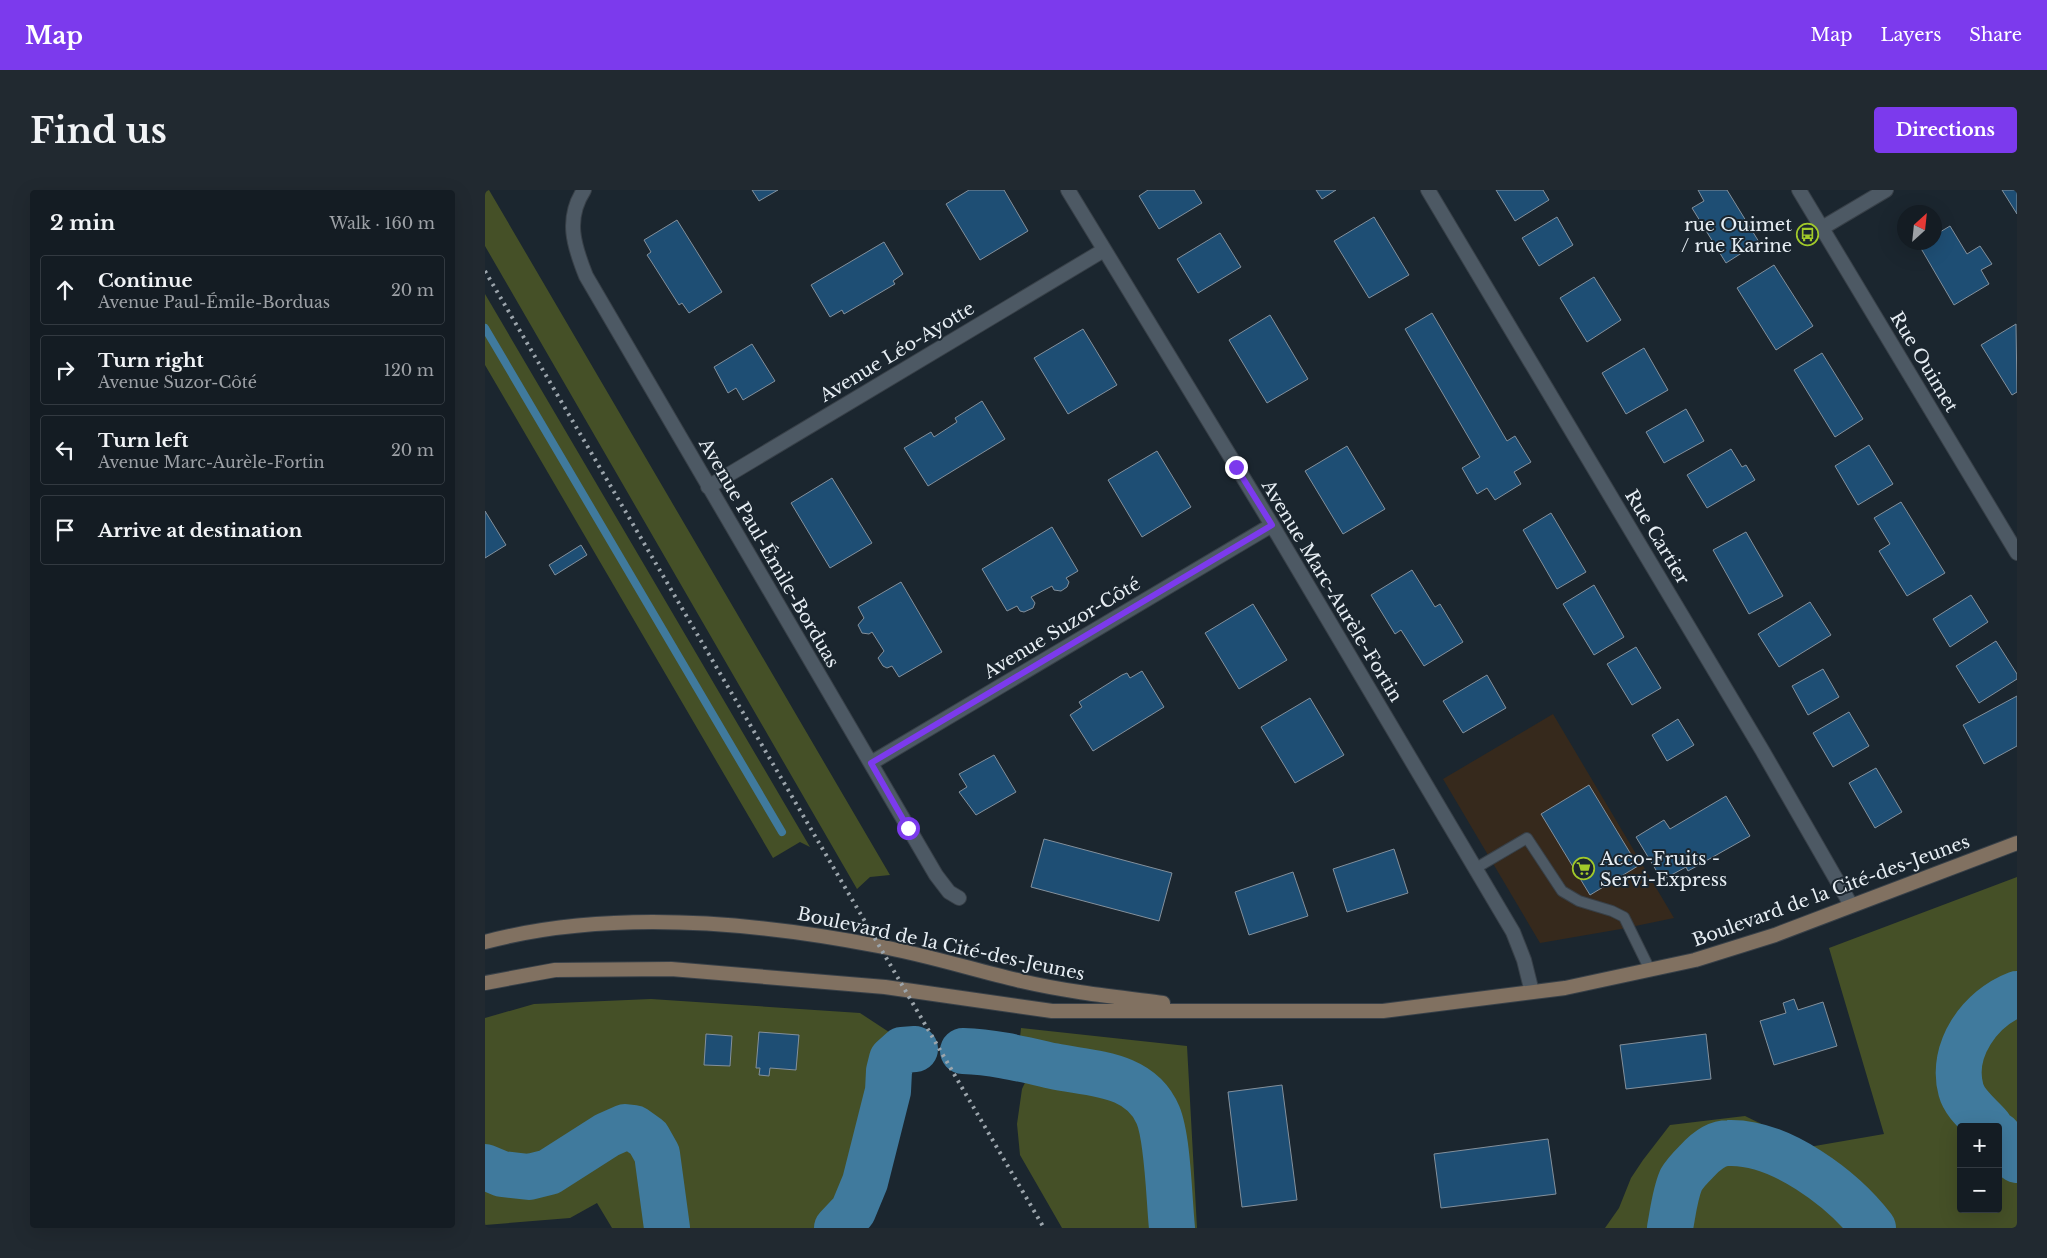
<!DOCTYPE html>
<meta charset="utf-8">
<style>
body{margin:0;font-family:"Libre Baskerville",serif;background:#212930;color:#f1f3f6}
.controls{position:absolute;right:15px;bottom:15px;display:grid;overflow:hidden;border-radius:5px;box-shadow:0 5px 20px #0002}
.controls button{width:45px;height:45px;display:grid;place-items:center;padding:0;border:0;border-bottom:1px solid #333a41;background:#141c23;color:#f1f3f6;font:25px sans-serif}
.compass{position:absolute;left:1412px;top:15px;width:45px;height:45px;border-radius:50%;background:#141c23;box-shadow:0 5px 20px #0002;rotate:27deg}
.stop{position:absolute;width:15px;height:15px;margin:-11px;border:4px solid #7c3aed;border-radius:50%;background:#fff}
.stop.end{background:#7c3aed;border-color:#fff;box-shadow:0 1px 5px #0008}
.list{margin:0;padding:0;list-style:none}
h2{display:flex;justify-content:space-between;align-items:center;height:65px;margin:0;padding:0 20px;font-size:21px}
h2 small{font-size:16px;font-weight:400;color:#9da1a6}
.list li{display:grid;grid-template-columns:32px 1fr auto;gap:15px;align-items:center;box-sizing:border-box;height:70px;margin:0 10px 10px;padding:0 10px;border:1px solid #333a41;border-radius:5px}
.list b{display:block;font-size:19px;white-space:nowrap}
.list p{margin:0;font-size:16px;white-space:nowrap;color:#9da1a6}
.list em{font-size:16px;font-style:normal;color:#9da1a6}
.icon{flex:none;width:28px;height:28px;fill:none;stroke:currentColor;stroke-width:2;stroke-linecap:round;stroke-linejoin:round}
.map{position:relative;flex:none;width:1532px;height:1038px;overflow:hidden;border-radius:5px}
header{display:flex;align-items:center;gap:30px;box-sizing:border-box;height:70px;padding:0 25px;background:#7c3aed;color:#fff}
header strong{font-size:24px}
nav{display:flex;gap:28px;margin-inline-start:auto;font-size:18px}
.intro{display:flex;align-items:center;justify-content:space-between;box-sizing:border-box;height:120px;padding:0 30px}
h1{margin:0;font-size:35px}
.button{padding:12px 22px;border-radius:5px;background:#7c3aed;color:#fff;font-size:18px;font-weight:700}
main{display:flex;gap:30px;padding:0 30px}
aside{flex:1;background:#141c23;border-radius:5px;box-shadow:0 5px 20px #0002}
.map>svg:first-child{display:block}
.commercial{fill:#36291c}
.green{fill:#455027;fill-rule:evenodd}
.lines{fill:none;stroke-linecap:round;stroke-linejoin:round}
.stream{stroke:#407a9d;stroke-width:8}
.river{stroke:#407a9d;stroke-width:46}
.building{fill:#1e4e74;stroke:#83909c}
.service-casing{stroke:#384048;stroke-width:12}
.minor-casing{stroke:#384048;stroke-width:16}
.secondary-casing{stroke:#384048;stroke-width:16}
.service{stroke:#4d5964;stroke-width:10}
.minor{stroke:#4d5964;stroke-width:14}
.secondary{stroke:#817161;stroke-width:14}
.rail{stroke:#9ca5ac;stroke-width:4;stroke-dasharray:2.5 5;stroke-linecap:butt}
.route{stroke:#7c3aed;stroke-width:6}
.labels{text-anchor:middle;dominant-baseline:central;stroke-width:4;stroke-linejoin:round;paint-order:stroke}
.poi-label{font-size:18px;fill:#e7eef4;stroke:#1b262f;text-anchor:end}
.street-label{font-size:18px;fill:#e7eef4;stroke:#1b262f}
</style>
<header>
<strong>Map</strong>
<nav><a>Map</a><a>Layers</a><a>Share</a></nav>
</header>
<div class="intro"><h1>Find us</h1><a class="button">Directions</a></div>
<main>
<aside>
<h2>2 min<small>Walk · 160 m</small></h2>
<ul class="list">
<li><svg class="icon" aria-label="ahead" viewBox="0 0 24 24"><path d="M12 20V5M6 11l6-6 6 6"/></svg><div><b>Continue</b><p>Avenue Paul-Émile-Borduas</p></div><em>20 m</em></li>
<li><svg class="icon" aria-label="right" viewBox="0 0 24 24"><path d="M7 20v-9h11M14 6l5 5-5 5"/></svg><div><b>Turn right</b><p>Avenue Suzor-Côté</p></div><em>120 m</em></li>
<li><svg class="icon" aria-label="left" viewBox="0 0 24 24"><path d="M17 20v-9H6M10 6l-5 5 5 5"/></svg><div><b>Turn left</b><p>Avenue Marc-Aurèle-Fortin</p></div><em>20 m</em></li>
<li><svg class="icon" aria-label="arrive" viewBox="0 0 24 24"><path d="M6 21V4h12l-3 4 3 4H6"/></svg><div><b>Arrive at destination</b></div></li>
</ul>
</aside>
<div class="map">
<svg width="1532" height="1038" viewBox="0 0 1532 1038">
<rect width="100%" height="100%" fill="#1b262f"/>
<path class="commercial" d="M 1068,524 L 1157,674 L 1189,728 L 1136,739 L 1055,753 L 958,589 Z"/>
<path class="green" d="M 0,0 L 4,0 L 405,685 L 385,687 L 372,699 L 0,56 Z
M 0,104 L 325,657 L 315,652 L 288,668 L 0,175 Z
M 1532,687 L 1532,1038 L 1120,1038 L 1134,1018 L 1146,988 L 1158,970 L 1185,935 L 1260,926 L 1324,957 L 1399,944 L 1344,758 ZM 1476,937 L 1513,937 L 1513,1019 L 1476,1019 Z
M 166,809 L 375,823 L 407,844 L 419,907 L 394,991 L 373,1038 L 127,1038 L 112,1013 L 85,1028 L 0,1035 L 0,828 L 49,814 Z
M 536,838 L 702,856 L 712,1038 L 577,1038 L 535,965 L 532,934 L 537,899 L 556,859 L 535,848 Z"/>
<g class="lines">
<path class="stream" d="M 0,138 L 297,642"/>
<path class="river" d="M 478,861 C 509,862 537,869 568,876 C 605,884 655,882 673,925 C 683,949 684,1009 687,1038
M 1505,937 C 1496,926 1480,915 1476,900 C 1465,860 1495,818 1532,804
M 1513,945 L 1532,970
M 0,977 L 17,984 L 44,987 L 64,982 L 122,945 L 140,937 L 149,938 L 163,948 L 172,964 L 182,1038
M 352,1038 L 368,1021 L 380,992 L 403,901 L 404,881 L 407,869 L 417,860 L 430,859
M 1185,1038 C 1188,1022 1190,1004 1196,990 C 1200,983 1206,977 1211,972 C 1219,963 1231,953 1243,953 C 1295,951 1358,999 1388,1038"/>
</g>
<path class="building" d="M 267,0 L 293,0 L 274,11 Z
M 484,0 L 519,0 L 543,41 L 495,70 L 461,14 Z
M 663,0 L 709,0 L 717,13 L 674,39 L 654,6 Z
M 831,0 L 851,0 L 837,9 Z
M 1011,0 L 1058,0 L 1064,10 L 1030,31 Z
M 1213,0 L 1242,0 L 1274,52 L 1241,73 L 1207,18 L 1219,11 Z
M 1517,0 L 1532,0 L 1532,24 Z
M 889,27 L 924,85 L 884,108 L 849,51 Z
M 1072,27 L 1088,55 L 1054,76 L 1037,48 Z
M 192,30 L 237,102 L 204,123 L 197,113 L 194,115 L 166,71 L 162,65 L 166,62 L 159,50 Z
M 1465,36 L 1482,64 L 1495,56 L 1507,74 L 1496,80 L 1504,94 L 1469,115 L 1434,55 L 1450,52 L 1450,45 Z
M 735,43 L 756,77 L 713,103 L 692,69 Z
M 399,52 L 418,84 L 408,91 L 410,94 L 359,124 L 357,120 L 345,127 L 326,95 Z
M 1289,75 L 1328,136 L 1291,160 L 1252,98 Z
M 1109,87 L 1136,130 L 1102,152 L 1075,108 Z
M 947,123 L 1022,251 L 1030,246 L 1046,272 L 1029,282 L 1036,294 L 1010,310 L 1002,298 L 992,304 L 977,278 L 995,267 L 920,139 Z
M 785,125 L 823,189 L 782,213 L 744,150 Z
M 1531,134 L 1532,202 L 1527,205 L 1496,155 Z
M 598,139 L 632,195 L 583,224 L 549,168 Z
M 267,154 L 290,191 L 258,210 L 251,198 L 243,203 L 229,177 Z
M 1159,158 L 1183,200 L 1141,224 L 1117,183 Z
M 1337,163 L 1378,229 L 1350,247 L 1309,180 Z
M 497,211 L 520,249 L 443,296 L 419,258 L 446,242 L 449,247 L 472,232 L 470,228 Z
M 1201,219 L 1219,251 L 1179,273 L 1161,242 Z
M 1384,255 L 1408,294 L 1373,315 L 1350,276 Z
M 862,256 L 900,319 L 858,344 L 820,281 Z
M 1246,259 L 1257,277 L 1261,275 L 1270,290 L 1222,318 L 1202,285 Z
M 672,261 L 706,317 L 657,347 L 623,290 Z
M 347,288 L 387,353 L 345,378 L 306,313 Z
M 1416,312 L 1460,383 L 1422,406 L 1394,361 L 1405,354 L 1389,328 Z
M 0,321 L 21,355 L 0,368 Z
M 1066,323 L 1101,382 L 1072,399 L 1038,340 Z
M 567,337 L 593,381 L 581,388 L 584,392 L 582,397 L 576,401 L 569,400 L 567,396 L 546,407 L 550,413 L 548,418 L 539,422 L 535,421 L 532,416 L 522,421 L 497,379 Z
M 1261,342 L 1298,406 L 1264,424 L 1228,360 Z
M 96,355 L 102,365 L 70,385 L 64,375 Z
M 927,380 L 950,417 L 955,414 L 978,452 L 939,476 L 916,440 L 910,444 L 886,405 Z
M 416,392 L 457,462 L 414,487 L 407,476 L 402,478 L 398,476 L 393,468 L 399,461 L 387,442 L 384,444 L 377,443 L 373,435 L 379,428 L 373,417 Z
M 1109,395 L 1139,447 L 1109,465 L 1078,414 Z
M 1486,405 L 1503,432 L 1465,457 L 1448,429 Z
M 1325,412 L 1346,445 L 1294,477 L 1273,444 Z
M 768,414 L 802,470 L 754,499 L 720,443 Z
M 1511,451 L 1532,484 L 1532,489 L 1494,513 L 1471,476 Z
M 1151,457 L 1176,498 L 1147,515 L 1122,474 Z
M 1338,479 L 1354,507 L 1323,525 L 1307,496 Z
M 657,481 L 679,517 L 608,561 L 585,525 L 597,517 L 594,512 L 637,485 L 642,483 L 645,488 Z
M 1002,485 L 1021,518 L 978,543 L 958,511 Z
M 1532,506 L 1532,556 L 1499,574 L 1478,535 Z
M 825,508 L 859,565 L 810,593 L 776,537 Z
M 1364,522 L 1384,556 L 1348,577 L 1328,543 Z
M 1193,529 L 1209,555 L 1182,571 L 1167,545 Z
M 509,565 L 531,602 L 491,625 L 474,602 L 482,597 L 474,584 Z
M 1391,578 L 1417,622 L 1390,638 L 1364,593 Z
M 1104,595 L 1153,676 L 1105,705 L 1056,624 Z
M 1241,606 L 1265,646 L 1203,681 L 1201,677 L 1177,690 L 1151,647 L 1179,630 L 1185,639 Z
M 559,649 L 687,683 L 674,731 L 546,697 Z
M 909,659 L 923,703 L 862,722 L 848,679 Z
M 808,682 L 823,726 L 764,745 L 750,702 Z
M 1309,809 L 1313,820 L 1338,812 L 1352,856 L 1289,875 L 1275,831 L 1301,823 L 1298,813 Z
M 274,842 L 314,845 L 311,880 L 285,878 L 284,886 L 274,885 L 275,878 L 271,878 Z
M 221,844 L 247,846 L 245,876 L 219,875 Z
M 1221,844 L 1226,889 L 1141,899 L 1135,855 Z
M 797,895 L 812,1010 L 757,1017 L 743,902 Z
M 1063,949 L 1071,1004 L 956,1018 L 949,964 Z"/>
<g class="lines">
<defs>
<path id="service" d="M 991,678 L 1042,648 L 1077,701 L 1094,711 L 1127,721 L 1139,727 L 1165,780"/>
<path id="minor" d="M 99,0 C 80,29 89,56 101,86 L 451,685 L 464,702 L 474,708
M 583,0 L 787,335 L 1028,742 L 1039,770 L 1047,802
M 943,0 L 1277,560 L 1366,715
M 1314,0 L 1532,363
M 1337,38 L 1401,0
M 223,297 L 619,60
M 386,573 L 787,335"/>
<path id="secondary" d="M 0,752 C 124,719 269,732 393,756 C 442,765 489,780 536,791 C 583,802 631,807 678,813
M 0,793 L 70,780 L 186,779 L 400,797 L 567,821 L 898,821 L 1080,798 L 1210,770 L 1290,745 L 1532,653"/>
</defs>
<use href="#service" class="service-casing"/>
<use href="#minor" class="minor-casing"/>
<use href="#secondary" class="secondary-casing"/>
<use href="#service" class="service"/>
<use href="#minor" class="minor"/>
<use href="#secondary" class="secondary"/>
<path class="rail" d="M 0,81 L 559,1038"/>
</g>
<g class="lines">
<path class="route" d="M 423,638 L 386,573 L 787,335 L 751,277"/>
</g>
<defs>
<symbol id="bus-ring" viewBox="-11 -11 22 22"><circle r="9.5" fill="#1b262f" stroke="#a1c92a" stroke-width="1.5"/><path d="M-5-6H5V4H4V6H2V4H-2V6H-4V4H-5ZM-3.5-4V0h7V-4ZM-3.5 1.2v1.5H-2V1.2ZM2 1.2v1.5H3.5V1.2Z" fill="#a1c92a"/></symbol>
<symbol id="supermarket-ring" viewBox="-11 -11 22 22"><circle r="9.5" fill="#1b262f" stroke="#a1c92a" stroke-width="1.5"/><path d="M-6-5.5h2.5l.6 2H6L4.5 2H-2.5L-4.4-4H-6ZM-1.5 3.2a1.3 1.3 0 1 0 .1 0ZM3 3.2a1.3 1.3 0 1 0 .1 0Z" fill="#a1c92a"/></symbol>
</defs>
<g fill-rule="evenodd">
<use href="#bus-ring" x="1310" y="32" width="25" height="25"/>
<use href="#supermarket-ring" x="1086" y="666" width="25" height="25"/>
</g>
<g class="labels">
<g class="poi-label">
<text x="1307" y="35">rue Ouimet<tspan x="1307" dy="21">/ rue Karine</tspan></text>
<text x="1115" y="669" text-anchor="start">Acco-Fruits -<tspan x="1115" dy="21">Servi-Express</tspan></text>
</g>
<g class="street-label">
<text transform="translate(412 162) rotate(-31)">Avenue Léo-Ayotte</text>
<text transform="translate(1439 172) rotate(59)">Rue Ouimet</text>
<text transform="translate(1172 347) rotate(59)">Rue Cartier</text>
<text transform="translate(284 363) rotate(60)">Avenue Paul-Émile-Borduas</text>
<text transform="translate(847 401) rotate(59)">Avenue Marc-Aurèle-Fortin</text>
<text transform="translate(577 438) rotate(-31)">Avenue Suzor-Côté</text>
<text transform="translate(1346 701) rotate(-20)">Boulevard de la Cité-des-Jeunes</text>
<text transform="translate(456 754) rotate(12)">Boulevard de la Cité-des-Jeunes</text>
</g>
</g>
</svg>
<div class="controls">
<button>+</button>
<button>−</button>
</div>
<svg class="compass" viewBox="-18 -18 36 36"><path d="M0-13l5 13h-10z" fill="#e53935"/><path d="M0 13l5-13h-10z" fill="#9da1a6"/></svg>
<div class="stop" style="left:423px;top:638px"></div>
<div class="stop end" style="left:751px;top:277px"></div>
</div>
</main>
